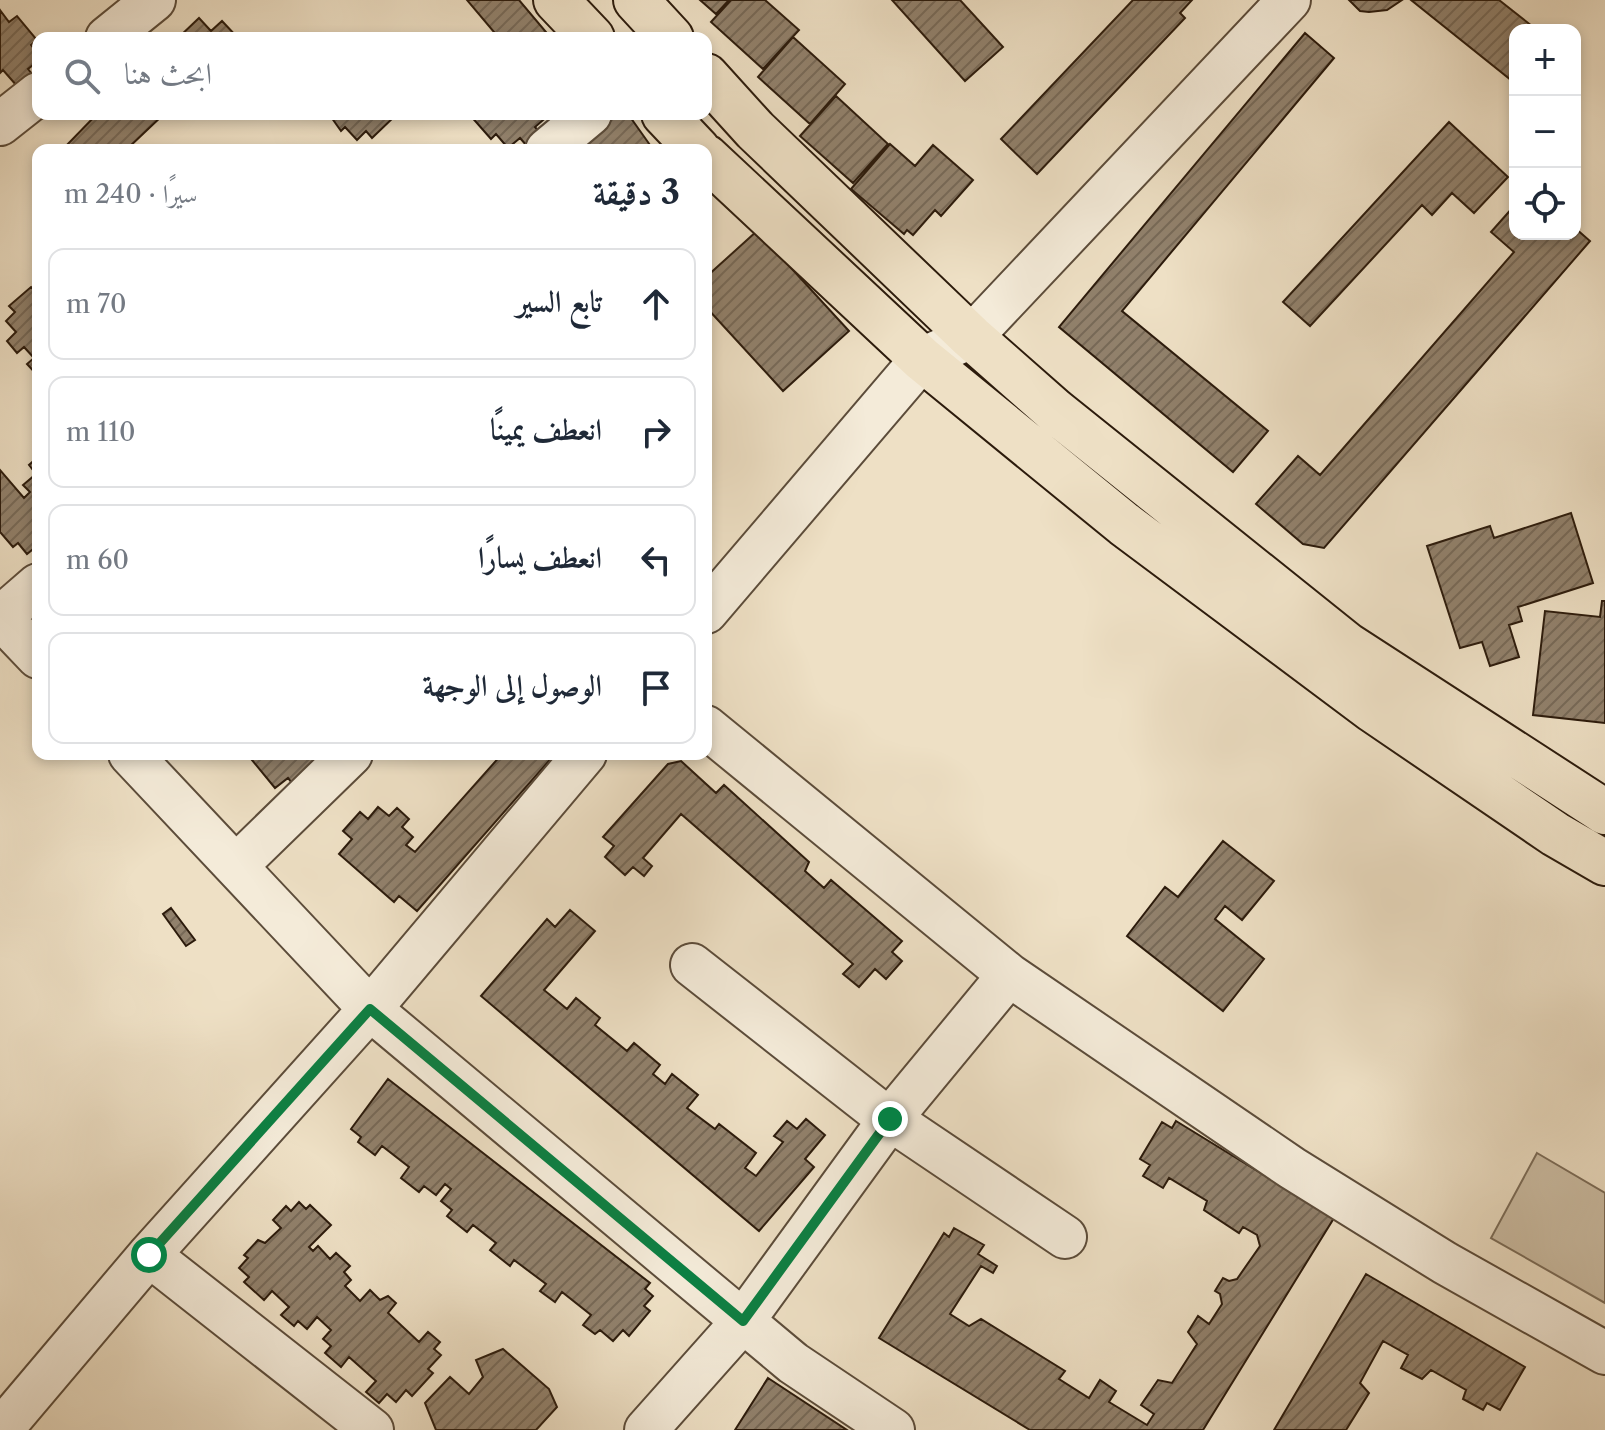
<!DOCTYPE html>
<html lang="ar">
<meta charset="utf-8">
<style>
body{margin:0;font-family:"Libre Caslon Text",Amiri,serif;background:#f2f2f3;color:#1f2937;direction:rtl}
.controls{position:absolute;right:24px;top:24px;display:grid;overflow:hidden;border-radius:16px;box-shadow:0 4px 12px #0003}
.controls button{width:72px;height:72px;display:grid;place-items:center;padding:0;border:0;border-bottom:2px solid #e0e1e3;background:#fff;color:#1f2937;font:40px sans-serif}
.stop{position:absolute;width:24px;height:24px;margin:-18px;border:6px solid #0b8043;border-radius:50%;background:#fff}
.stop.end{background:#0b8043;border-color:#fff;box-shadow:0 2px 8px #0008}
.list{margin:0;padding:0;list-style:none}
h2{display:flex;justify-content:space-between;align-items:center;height:104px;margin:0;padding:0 32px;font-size:34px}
h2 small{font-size:26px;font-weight:400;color:#747a83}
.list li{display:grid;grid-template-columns:52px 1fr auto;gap:24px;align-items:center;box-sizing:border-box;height:112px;margin:0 16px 16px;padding:0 16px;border:2px solid #e0e1e3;border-radius:16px}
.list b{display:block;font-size:30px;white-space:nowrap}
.list em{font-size:26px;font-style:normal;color:#747a83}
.icon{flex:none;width:44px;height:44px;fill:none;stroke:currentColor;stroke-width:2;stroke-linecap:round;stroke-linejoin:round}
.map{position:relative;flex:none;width:1605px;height:1430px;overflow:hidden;direction:ltr}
.search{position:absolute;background:#fff;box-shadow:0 4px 12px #0003;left:32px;top:32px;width:680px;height:88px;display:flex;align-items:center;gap:20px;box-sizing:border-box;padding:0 28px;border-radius:16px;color:#747a83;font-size:30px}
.panel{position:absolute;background:#fff;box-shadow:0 4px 12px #0003;left:32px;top:144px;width:680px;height:616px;border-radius:16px;direction:rtl}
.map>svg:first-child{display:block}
.pitch{fill:#cdbfa6;stroke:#7c6d59;stroke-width:2}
.building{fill:url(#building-hatch);stroke:#2c1b0c;stroke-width:2}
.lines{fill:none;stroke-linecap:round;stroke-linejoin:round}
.minor-casing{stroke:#5c4c3a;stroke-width:46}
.major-casing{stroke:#2c1b0c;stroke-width:48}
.minor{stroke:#f4ebd9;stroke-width:42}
.major{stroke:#eee0c5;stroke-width:44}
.route{stroke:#0b8043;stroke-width:10}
</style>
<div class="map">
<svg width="1605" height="1430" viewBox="0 0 1605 1430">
<defs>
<pattern id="building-hatch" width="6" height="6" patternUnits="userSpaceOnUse" patternTransform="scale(2)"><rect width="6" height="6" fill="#91816c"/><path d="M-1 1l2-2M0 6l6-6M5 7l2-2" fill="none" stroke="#776957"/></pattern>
</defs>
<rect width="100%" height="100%" fill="#eee0c5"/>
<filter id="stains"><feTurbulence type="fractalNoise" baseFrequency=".0025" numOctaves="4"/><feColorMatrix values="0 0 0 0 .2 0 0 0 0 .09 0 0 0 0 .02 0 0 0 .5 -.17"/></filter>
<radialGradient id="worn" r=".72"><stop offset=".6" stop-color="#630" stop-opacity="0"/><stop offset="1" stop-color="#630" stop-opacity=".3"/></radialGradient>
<path class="pitch" d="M 1537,1153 L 1605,1193 L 1605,1303 L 1491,1238 Z"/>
<path class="building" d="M 467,0 L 519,0 L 551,38 L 499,38 Z
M 700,0 L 729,0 L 716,14 Z
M 731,0 L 765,0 L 799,30 L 763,69 L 711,22 Z
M 892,0 L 960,0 L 1003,47 L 965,81 Z
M 1133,0 L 1192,0 L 1180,13 L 1185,18 L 1037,174 L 1001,139 Z
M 1349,0 L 1402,0 L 1387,10 L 1369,12 L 1360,11 Z
M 1411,0 L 1499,0 L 1537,30 L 1515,30 L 1515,75 L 1511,80 Z
M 0,10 L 9,22 L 17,16 L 37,40 L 31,45 L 38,54 L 38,61 L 28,69 L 32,74 L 17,86 L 3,70 L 0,73 Z
M 199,18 L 211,31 L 222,21 L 238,38 L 178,38 Z
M 1305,33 L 1334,58 L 1122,311 L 1268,431 L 1233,472 L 1059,327 Z
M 793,37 L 845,84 L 810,124 L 758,77 Z
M 836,96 L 888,144 L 853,183 L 800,136 Z
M 97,114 L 164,114 L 126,150 L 62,150 Z
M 329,114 L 397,114 L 372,138 L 366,131 L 357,140 L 345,127 L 341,131 Z
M 469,114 L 550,114 L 535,127 L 541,134 L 527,146 L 520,138 L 508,148 L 496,134 L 491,139 Z
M 586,114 L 628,114 L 650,145 L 644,150 L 569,150 Z
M 1449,122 L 1508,177 L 1474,213 L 1452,193 L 1432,215 L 1422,205 L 1310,326 L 1283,302 Z
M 890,144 L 915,166 L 933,145 L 973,180 L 941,216 L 935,210 L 913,235 L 907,230 L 904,234 L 851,189 Z
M 1515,205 L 1515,234 L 1575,234 L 1575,228 L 1590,241 L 1324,548 L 1303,544 L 1256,504 L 1298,456 L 1320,475 L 1514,252 L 1491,232 Z
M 757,231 L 849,331 L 783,391 L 706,307 L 706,277 Z
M 31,287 L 38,294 L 38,376 L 27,364 L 34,358 L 24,347 L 17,353 L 7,341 L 16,332 L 6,321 L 15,312 L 9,306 Z
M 38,457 L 38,545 L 27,554 L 18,543 L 13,547 L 0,532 L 0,470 L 24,498 L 30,492 L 23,485 L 36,474 L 29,465 Z
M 1571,513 L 1593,583 L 1518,607 L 1522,621 L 1509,625 L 1519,657 L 1490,666 L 1482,642 L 1460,648 L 1427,546 L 1490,526 L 1494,538 Z
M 1602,601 L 1605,601 L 1605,723 L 1533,715 L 1545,611 L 1600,617 Z
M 247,754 L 311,754 L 317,764 L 292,783 L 288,778 L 275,788 Z
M 502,754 L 555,754 L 417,911 L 399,896 L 394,902 L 339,854 L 352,839 L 343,831 L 360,812 L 368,819 L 378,807 L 389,816 L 397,808 L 409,819 L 402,827 L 413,837 L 406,845 L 415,852 Z
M 681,761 L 716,793 L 724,785 L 809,862 L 805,871 L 824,888 L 831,880 L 902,941 L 892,952 L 902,961 L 886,979 L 875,969 L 859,987 L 843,974 L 853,964 L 681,814 L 643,858 L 652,866 L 644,876 L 633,867 L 625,875 L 605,857 L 614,846 L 603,837 L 668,764 Z
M 1223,841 L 1274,881 L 1242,920 L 1225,906 L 1215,919 L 1264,959 L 1223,1011 L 1127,936 L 1165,887 L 1178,897 Z
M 171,908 L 195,940 L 186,946 L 163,914 Z
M 570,910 L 595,931 L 544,990 L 567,1009 L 576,998 L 600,1018 L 595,1025 L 627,1051 L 634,1043 L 660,1065 L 653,1074 L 665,1084 L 672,1074 L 698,1095 L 687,1108 L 715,1129 L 719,1124 L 756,1153 L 745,1168 L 756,1176 L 783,1142 L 774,1136 L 787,1121 L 797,1129 L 806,1119 L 825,1135 L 805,1159 L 814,1167 L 759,1231 L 481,996 L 547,919 L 555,927 Z
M 388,1079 L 650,1283 L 645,1289 L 653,1296 L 644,1306 L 650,1311 L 629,1336 L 623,1330 L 613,1341 L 600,1330 L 595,1334 L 583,1325 L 591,1315 L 562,1292 L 555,1302 L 540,1291 L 546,1284 L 514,1260 L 510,1266 L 490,1250 L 496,1243 L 473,1225 L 467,1232 L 447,1216 L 452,1210 L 441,1201 L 451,1189 L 445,1184 L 436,1195 L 424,1186 L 419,1192 L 401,1178 L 409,1167 L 382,1146 L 375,1155 L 358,1142 L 361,1137 L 351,1129 Z
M 1176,1121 L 1334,1218 L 1203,1430 L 1030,1430 L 879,1338 L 944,1233 L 949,1237 L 954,1228 L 984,1245 L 978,1254 L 997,1266 L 993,1273 L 981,1266 L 950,1314 L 969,1326 L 981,1319 L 1065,1371 L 1059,1379 L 1089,1398 L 1100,1380 L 1116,1391 L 1109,1402 L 1147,1425 L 1154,1414 L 1141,1405 L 1158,1380 L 1172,1383 L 1197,1344 L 1188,1332 L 1198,1316 L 1209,1324 L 1222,1304 L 1220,1294 L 1215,1291 L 1223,1278 L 1229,1281 L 1237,1279 L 1260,1246 L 1257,1235 L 1243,1227 L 1239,1233 L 1204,1210 L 1207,1201 L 1169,1178 L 1163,1188 L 1143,1176 L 1150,1165 L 1140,1159 L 1162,1122 L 1172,1128 Z
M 299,1202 L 306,1209 L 310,1205 L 331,1225 L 309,1247 L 313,1251 L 318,1246 L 330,1259 L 336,1253 L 350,1266 L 344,1272 L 351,1280 L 345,1286 L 360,1301 L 370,1290 L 380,1300 L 388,1296 L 396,1303 L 388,1313 L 419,1342 L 428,1332 L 440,1342 L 434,1349 L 441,1355 L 428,1369 L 433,1373 L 412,1396 L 406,1390 L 396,1402 L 387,1394 L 379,1403 L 366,1392 L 376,1381 L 349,1357 L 341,1367 L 325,1353 L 331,1346 L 323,1339 L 331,1330 L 317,1317 L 307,1329 L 298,1321 L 294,1326 L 281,1315 L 289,1307 L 272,1291 L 264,1300 L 244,1282 L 249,1277 L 239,1268 L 248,1258 L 244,1255 L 258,1240 L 265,1243 L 281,1228 L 273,1220 L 286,1206 L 291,1211 Z
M 1366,1274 L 1525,1367 L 1500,1410 L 1487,1403 L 1483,1410 L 1463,1399 L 1466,1390 L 1431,1370 L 1422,1379 L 1401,1368 L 1408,1355 L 1383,1341 L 1360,1383 L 1369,1393 L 1346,1430 L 1274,1430 Z
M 503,1349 L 549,1389 L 557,1407 L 536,1430 L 436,1430 L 425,1403 L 450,1377 L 469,1394 L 483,1377 L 476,1360 Z
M 768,1378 L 847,1430 L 735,1430 Z"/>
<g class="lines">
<defs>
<path id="minor" d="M 107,38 L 154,0
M 0,124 L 38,94
M 547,150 L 590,114
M 706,612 L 922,359 L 971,337 L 1289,0
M 0,617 L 38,657
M 1,617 L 38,585
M 706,727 L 1009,975 L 1292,1168 L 1445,1263 L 1605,1353
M 130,754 L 370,1009 L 793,1363 L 893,1430
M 236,866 L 351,754
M 692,965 L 878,1111 L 1065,1237
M 149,1255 L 372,1430
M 1,1430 L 149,1255 L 370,1009 L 585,754
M 646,1430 L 743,1321 L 890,1119 L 1009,975"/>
<path id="major" d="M 556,0 L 592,38
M 636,0 L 671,38
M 706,76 L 755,130 L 971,337 L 1055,411 L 1347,645 L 1605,812
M 664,114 L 698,150
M 706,157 L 922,359 L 1124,524 L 1373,710 L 1555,834 L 1605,863"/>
</defs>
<use href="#minor" class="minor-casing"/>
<use href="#major" class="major-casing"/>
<use href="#minor" class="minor"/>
<use href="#major" class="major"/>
</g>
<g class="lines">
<path class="route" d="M 149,1255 L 370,1009 L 743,1321 L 890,1119"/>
</g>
<rect width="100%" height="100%" filter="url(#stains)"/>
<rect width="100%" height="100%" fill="url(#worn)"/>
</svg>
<div class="controls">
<button>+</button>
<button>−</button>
<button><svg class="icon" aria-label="locate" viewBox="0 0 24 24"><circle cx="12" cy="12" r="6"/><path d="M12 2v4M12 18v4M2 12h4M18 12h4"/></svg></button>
</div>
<div class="stop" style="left:149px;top:1255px"></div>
<div class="stop end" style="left:890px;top:1119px"></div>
<div class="search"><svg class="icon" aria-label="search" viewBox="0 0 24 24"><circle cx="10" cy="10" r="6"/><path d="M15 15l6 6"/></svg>ابحث هنا</div>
<section class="panel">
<h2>3 دقيقة<small>سيرًا · 240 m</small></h2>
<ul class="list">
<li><svg class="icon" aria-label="ahead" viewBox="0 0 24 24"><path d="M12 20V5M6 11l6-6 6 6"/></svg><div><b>تابع السير</b></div><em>70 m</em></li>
<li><svg class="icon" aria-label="right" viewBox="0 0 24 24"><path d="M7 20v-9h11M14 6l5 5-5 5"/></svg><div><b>انعطف يمينًا</b></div><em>110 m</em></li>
<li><svg class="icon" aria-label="left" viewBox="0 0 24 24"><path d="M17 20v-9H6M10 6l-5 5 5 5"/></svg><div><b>انعطف يسارًا</b></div><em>60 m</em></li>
<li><svg class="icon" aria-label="arrive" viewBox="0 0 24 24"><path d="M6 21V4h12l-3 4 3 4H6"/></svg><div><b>الوصول إلى الوجهة</b></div></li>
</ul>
</section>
</div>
